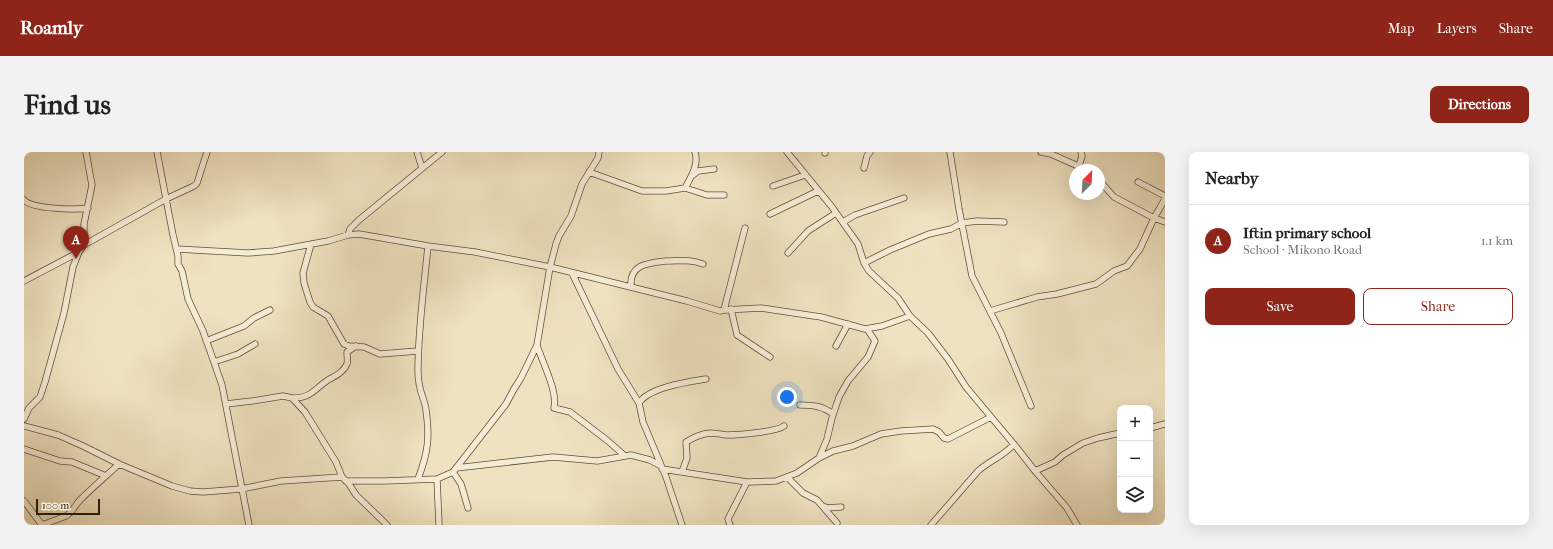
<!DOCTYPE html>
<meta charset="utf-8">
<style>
body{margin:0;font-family:"IM FELL French Canon",serif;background:#f2f2f2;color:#222}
.controls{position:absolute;right:12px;bottom:12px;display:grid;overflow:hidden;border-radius:8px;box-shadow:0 4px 16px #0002}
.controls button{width:36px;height:36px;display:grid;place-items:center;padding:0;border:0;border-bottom:1px solid #e0e0e0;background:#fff;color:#222;font:20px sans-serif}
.compass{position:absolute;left:1045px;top:12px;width:36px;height:36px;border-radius:50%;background:#fff;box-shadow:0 4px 16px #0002;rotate:24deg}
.scale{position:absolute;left:12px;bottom:10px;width:64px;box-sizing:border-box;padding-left:4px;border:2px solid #301e0f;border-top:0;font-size:11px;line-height:14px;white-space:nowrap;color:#301e0f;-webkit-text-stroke:3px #f5ecd6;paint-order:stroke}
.you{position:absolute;left:763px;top:245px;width:14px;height:14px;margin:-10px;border:3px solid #fff;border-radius:50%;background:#1a73e8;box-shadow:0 0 0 6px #1a73e833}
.badge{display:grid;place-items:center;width:26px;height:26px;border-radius:50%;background:#8f2418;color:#fff;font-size:13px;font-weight:700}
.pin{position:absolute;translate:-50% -33px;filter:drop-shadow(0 1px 2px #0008)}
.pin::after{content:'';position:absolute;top:21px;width:14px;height:12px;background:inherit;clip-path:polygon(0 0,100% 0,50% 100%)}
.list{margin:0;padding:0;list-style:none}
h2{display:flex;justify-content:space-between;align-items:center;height:52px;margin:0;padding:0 16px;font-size:17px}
h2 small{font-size:13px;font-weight:400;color:#767676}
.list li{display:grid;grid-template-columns:26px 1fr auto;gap:12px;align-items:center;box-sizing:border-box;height:72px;padding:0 16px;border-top:1px solid #e0e0e0}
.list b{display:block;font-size:15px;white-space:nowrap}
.list p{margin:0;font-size:13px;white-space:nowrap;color:#767676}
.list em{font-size:13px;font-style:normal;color:#767676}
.actions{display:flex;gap:8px;padding:12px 16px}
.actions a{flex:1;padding:9px 0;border:1px solid #8f2418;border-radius:8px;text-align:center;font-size:14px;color:#8f2418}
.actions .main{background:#8f2418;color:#fff}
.icon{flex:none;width:22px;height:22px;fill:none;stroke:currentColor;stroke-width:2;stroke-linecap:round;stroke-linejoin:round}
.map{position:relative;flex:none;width:1141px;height:373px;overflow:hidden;border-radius:8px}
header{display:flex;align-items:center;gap:24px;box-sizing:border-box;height:56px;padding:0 20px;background:#8f2418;color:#fff}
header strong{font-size:19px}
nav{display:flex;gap:22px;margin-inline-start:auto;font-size:14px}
.intro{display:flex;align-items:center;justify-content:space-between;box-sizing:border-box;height:96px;padding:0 24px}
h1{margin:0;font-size:28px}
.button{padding:10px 18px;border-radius:8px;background:#8f2418;color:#fff;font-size:14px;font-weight:700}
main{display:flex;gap:24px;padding:0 24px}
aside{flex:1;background:#fff;border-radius:8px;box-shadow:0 4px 16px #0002}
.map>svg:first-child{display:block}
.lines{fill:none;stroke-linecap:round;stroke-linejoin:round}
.minor-casing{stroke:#604f3b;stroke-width:7}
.minor{stroke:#f5ecd6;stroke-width:5.5}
</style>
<header>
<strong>Roamly</strong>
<nav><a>Map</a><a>Layers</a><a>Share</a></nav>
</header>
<div class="intro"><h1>Find us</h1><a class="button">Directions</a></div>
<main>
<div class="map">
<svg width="1141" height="373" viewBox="0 0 1141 373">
<rect width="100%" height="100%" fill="#efe2c0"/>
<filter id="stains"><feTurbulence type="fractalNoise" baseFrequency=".005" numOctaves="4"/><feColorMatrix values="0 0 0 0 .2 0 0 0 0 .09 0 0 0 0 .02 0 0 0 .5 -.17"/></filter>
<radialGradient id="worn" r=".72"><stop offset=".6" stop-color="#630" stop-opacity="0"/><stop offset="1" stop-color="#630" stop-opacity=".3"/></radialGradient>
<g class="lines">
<defs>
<path id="minor" d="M 133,0 L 149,83 L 154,104 L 154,112 L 158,119 L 164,147 L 179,179 L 198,233 L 225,373
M 393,0 L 398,16
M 763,0 L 808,55 L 834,92 L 840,111 L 845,119 L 874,146 L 886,164 L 904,181 L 924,207 L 942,235 L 993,296 L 1011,319 L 1043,356 L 1053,373
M 926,0 L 935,57 L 948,124 L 977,181 L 1007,254
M 1017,0 L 1027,2 L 1063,18
M 801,1 L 801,0
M 1055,14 L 1058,4 L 1057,0
M 840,16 L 843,4 L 846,0
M 565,20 L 618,39 L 642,39 L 661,36 L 683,43 L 700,43
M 669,23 L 674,19 L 690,17
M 1075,28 L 1090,45 L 1130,66 L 1141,70
M 1114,30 L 1141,44
M 749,34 L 781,23
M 661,36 C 667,25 675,13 671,0
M 0,48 C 8,57 51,58 64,56
M 746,62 L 794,39
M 819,70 L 831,63 L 880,46
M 324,83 L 326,77 L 335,68 L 418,0
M 287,92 L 279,121 L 280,131 L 286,150 L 289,155 L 304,164 L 320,192 L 325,194 L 340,195 L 356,202 L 394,199
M 60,93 L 60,72 L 68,33 L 62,0
M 153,97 L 224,101 L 250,99 L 304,89 L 324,83 L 335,82 L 404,94 L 451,100 L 526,115 L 663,149 L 696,159 L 700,158 L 721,76
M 764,101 L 784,79 L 812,61
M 840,111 L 866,98 L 905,82 L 927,77 L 938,71 L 953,69 L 980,70
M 548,121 L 594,217 L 615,251 L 619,270 L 642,325 L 658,373
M 0,129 L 55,100 L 60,93 L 142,47 L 170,34 L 173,31 L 183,0
M 607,135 C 605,112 624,111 642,109 C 656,109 665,107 679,112
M 707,157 L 713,183 L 746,205
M 700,158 L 737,156 L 797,165 L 841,177 L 858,174 L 886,164
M 966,159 L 1013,145 L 1033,142 L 1072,132 L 1090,119 L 1103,114 L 1116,97 L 1130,66 L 1141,47
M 182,189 L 220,174 L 230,166 L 246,158
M 513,193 C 518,210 534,239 530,256 L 546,260 L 584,289 L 601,304
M 812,194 L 824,172
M 190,210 L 214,202 L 231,192
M 268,246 C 288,246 290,237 304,228 C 311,224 319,221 323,212 C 324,209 323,204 323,200 L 332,194
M 615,251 C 625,235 664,230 682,227
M 202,252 L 228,249 L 259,244 L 268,246 L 281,260 L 312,310 L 318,325 L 325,332 L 332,343 L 363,373
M 776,253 C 788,253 799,254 809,262
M 0,267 L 5,256 L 16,245 L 21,230 L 40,161 L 49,115 L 55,100
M 0,274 L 34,283 L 59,294 L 95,312 L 148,334 L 166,339 L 179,340 L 217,337 L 257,329 L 318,325
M 1126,276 L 1141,272
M 0,297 L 36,309 L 48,310 L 82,324
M 795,306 L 809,299 L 829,294 L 857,282 L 877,279 L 909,277 L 915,280 L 920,286 L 924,287 L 967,265
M 432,316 L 529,305 L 573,309 L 607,303 L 626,308 L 637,314
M 638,317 L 723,330 L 752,329 L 773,321 L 795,306 L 803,287 L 808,266 L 815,245 L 824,229 L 844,205 L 851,189 L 843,177
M 1011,319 L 1031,310 L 1039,303 L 1059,291 L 1074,286 L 1096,281
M 429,320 L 437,332 L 444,356
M 658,320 L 663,306 L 662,290 C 670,285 677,282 686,281 C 691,281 696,282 702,283 C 713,283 752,280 760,274
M 763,325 L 779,341 L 793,348 L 813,371
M 394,327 C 404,301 406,285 402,258 C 402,254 400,250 399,246 C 396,238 394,228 394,219 C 394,177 400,135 404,94
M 413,327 L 415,373
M 322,329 L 360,329 L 413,327 L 429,320 L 482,252 L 490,237 L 497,226 L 513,193 L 526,115 L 532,92 L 535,84 L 547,64 L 558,32 L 574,6 L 575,0
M 0,349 L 18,373
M 799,354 L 803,356 L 817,355
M 18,373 C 26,370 34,367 42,364 C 49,360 51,353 56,348 C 69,335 82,324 95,312
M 706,373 L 704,367 L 723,330
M 907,373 L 954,319 C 965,309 980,304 990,292"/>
</defs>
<use href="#minor" class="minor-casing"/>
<use href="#minor" class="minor"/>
</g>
<rect width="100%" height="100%" filter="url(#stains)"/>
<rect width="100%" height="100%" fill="url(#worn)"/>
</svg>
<div class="controls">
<button>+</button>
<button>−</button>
<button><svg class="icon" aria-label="layers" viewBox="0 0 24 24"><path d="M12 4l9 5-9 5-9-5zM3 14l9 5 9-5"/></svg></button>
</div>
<svg class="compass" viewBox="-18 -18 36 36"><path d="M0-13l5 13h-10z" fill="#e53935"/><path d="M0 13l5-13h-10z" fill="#767676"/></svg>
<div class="scale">100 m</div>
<div class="you"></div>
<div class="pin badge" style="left:52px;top:107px">A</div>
</div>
<aside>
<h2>Nearby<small></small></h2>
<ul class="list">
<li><span class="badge">A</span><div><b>Iftin primary school</b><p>School · Mikono Road</p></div><em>1.1 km</em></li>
</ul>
<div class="actions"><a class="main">Save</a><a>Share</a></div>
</aside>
</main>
